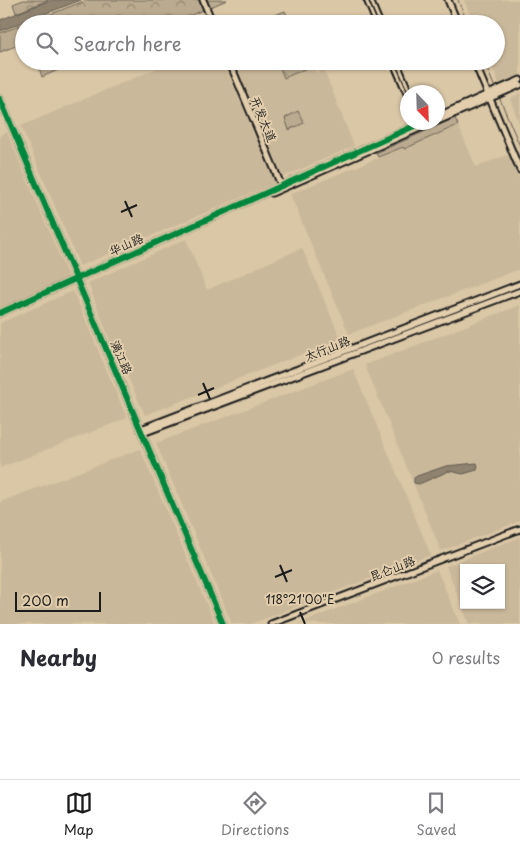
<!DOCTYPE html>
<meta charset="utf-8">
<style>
body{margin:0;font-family:"Playpen Sans","LXGW WenKai TC",sans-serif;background:#f2f2f3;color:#2b2b33}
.controls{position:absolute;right:15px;bottom:15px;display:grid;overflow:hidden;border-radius:0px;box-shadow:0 1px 4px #0004}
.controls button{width:45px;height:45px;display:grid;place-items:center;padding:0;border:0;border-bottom:1px solid #e1e1e2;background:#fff;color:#2b2b33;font:25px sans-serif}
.compass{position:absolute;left:400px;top:85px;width:45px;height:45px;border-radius:50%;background:#fff;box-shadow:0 1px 4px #0004;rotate:157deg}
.scale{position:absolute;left:15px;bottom:12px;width:86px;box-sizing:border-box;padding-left:5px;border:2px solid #1c1c1c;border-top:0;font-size:14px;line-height:18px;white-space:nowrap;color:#1c1c1c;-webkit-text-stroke:4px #e2ceac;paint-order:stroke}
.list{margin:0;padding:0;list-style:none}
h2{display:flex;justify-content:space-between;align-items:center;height:65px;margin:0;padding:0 20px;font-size:21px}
h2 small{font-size:16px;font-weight:400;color:#7c7c81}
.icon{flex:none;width:28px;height:28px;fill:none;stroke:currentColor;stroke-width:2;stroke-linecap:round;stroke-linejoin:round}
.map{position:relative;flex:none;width:520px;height:624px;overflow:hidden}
.search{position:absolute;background:#fff;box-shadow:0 1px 4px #0004;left:15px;right:15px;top:15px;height:55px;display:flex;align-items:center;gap:12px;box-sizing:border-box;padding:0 18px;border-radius:28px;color:#7c7c81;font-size:19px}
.sheet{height:155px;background:#fff}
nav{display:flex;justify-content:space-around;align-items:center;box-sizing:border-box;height:70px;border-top:1px solid #e1e1e2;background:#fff;font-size:14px;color:#7c7c81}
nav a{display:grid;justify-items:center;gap:2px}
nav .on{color:#1c1c1c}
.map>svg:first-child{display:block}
.built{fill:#cab89a;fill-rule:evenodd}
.forest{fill:url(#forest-crowns);stroke:#6b6356}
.pitch{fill:#baaa8f;stroke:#6b6356}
.water{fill:#8f8370;stroke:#615a4e}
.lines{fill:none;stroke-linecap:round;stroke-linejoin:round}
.stream{stroke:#615a4e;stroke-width:1}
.street-casing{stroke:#1c1c1c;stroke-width:7}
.secondary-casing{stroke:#1c1c1c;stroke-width:9}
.street{stroke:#e2ceac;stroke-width:3}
.secondary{stroke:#e2ceac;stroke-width:5}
.cycleway-casing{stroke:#e2ceac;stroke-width:9}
.cycleway{stroke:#00873e;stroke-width:6}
.ticks{fill:none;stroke:#1c1c1c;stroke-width:2}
.labels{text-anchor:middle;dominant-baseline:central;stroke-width:4;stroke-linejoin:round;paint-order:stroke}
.street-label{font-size:12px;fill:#1c1c1c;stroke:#e2ceac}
.ticks-label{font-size:12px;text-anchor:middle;fill:#1c1c1c;stroke:#e2ceac;stroke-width:4;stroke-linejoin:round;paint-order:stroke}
</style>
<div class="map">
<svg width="520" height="624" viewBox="0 0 520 624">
<defs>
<pattern id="forest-crowns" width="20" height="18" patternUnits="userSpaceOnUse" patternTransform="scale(1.25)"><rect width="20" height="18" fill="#baaa8f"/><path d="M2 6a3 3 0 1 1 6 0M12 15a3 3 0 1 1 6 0" fill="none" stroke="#968a74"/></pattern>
</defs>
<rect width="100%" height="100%" fill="#dac7a6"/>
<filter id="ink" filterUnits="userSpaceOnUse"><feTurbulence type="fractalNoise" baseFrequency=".02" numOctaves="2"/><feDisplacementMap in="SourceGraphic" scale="10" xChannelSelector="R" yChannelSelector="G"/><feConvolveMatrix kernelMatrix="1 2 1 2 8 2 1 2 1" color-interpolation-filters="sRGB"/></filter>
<g filter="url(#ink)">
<path class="built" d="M 464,0 L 520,0 L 520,75 L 499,84 L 490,61 L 496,61 L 496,24 L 474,24 Z
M 174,61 L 223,61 L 275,183 L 80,266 L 21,126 Z
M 234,61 L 311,61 L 316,73 L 324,70 L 354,146 L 283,177 Z
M 520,93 L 520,125 L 510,99 Z
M 458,125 L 476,167 L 509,154 L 520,180 L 520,269 L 349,334 L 290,194 Z
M 7,132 L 69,279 L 0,308 L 0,135 Z
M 186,239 L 207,290 L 302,248 L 340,337 L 338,340 L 145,415 L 126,373 L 123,374 L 88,283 Z
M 73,291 L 127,418 L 0,468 L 0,323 Z
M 520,305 L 520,521 L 441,551 L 365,365 Z
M 353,369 L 431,555 L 251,624 L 232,624 L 156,443 Z
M 140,449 L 215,624 L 0,624 L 0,502 Z
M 520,537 L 520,624 L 469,624 L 446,566 ZM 464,568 L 501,568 L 501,605 L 464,605 Z
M 437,570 L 460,624 L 297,624 L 386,590 Z"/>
<path class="forest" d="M 23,0 L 48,0 L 16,13 L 13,4 Z
M 87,0 L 227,0 L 170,24 L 25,24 Z
M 285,11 L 291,24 L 261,24 L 260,21 Z
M 24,24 L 24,43 L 0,52 L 0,33 Z
M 37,61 L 79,61 L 42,77 Z
M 277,61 L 306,61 L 309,67 L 284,78 Z
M 298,111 L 304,123 L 289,130 L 285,118 Z"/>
<path class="pitch" d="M 455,118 L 458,125 L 404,149 L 403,147 L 378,157 L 376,153 Z"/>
<path class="water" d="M 51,0 L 81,0 L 0,31 L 0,20 Z
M 477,463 L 478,467 L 477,470 L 463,474 L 449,471 L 419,484 L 414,483 L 414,478 L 417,476 L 446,466 Z"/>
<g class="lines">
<path class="stream" d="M 458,0 L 468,24
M 484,61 L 495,88
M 499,97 L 520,146"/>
<defs>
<path id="street" d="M 366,0 L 376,24
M 371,0 L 381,24
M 392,61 L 408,98
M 397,61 L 410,92"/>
<path id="secondary" d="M 203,0 L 213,24
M 448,0 L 458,24
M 229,61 L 281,185
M 474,61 L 520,170
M 0,99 L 223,624
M 438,116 L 520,80
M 438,121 L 520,85
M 272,193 L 434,122
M 0,313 L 423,122
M 141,429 L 520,284
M 143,433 L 520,291
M 271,624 L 520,529"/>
</defs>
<use href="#street" class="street-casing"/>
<use href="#secondary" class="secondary-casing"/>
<use href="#street" class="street"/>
<use href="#secondary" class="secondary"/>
<defs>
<path id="cycleway" d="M 0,99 L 223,624
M 0,313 L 423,122"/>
</defs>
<use href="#cycleway" class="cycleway-casing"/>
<use href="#cycleway" class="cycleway"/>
</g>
</g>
<path class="ticks" d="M 125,201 L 132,217M 121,212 L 137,205M 203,383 L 210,399M 198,395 L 214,388M 280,565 L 287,582M 275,577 L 292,570M 300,612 L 305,624"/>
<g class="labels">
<g class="street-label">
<text transform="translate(264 119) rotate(67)">开发大道</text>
<text transform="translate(126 244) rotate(-24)">华山路</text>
<text transform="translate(327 348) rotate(-21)">太行山路</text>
<text transform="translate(122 357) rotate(67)">漓江路</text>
<text transform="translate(392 568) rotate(-21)">昆仑山路</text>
</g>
</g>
<g class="ticks-label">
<text x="300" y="604">118°21'00"E</text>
</g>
</svg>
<div class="controls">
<button><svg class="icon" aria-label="layers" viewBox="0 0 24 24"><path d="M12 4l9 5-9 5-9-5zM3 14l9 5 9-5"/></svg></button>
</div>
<svg class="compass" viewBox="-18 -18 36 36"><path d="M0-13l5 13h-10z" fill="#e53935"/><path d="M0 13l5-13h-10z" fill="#7c7c81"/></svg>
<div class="scale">200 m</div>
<div class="search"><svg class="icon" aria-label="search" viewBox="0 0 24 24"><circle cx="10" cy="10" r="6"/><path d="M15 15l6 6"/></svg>Search here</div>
</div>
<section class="sheet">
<h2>Nearby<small>0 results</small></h2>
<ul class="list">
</ul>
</section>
<nav>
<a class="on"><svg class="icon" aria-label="map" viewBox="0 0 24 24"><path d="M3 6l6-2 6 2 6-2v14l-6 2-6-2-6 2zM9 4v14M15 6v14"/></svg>Map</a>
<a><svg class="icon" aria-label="directions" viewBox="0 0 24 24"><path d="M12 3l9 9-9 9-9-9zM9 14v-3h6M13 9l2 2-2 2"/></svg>Directions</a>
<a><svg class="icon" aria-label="saved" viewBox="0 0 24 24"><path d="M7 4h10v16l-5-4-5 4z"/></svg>Saved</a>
</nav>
